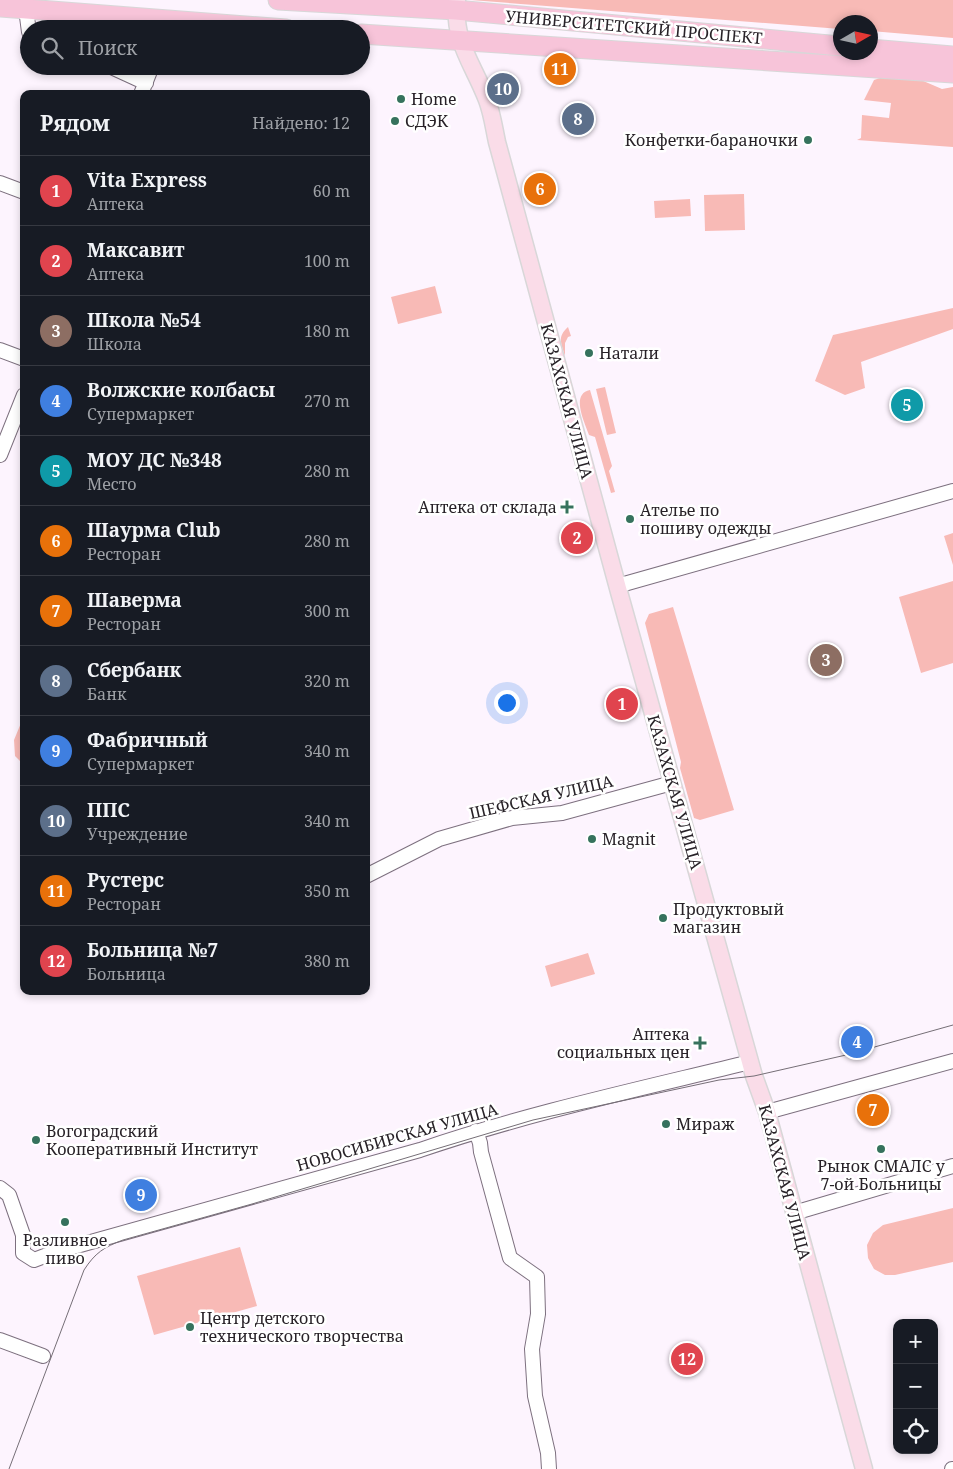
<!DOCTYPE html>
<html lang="ru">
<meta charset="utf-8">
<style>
body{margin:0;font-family:"Noto Serif",serif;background:#242831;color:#f1f3f6}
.controls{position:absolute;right:15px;bottom:15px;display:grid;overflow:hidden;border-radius:10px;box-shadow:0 2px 8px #0003}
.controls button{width:45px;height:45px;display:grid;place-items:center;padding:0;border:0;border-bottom:1px solid #363941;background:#171b24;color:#f1f3f6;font:25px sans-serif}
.compass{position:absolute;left:833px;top:15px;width:45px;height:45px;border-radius:50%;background:#171b24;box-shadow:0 2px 8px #0003;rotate:81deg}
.you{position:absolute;left:506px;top:702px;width:18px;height:18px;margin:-12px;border:4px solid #fff;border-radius:50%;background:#1a73e8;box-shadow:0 0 0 8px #1a73e833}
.badge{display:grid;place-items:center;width:32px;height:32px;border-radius:50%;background:#b45309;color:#fff;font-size:16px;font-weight:700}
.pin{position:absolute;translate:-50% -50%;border:2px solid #fff;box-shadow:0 1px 5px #0006}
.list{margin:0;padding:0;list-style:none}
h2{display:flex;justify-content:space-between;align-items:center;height:65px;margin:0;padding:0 20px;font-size:21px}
h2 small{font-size:16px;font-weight:400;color:#9ea1a6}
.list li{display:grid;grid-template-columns:32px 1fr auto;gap:15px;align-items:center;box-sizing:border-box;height:70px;padding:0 20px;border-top:1px solid #363941}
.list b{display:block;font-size:19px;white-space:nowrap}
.list p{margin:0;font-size:16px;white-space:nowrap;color:#9ea1a6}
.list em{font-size:16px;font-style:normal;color:#9ea1a6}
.icon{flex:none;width:28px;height:28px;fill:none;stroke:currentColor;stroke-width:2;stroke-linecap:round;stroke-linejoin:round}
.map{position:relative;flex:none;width:953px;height:1469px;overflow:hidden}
.search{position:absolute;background:#171b24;box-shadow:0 2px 8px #0003;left:20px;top:20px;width:350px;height:55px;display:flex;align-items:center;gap:12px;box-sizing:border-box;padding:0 18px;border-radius:28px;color:#9ea1a6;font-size:19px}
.panel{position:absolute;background:#171b24;box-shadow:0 2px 8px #0003;left:20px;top:90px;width:350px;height:905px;border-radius:10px}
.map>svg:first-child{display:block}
.green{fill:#f8bab6}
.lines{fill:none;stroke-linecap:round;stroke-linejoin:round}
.minor-casing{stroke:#7d707f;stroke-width:16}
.major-casing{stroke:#d8d7d8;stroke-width:19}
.highway-casing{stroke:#d8d7d8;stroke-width:21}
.minor{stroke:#fff;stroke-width:14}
.major{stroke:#fadce8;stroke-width:16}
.highway{stroke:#f7c4d9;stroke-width:19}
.tram{stroke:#756e76;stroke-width:1}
.poi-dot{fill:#36725d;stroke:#fff;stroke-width:2}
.labels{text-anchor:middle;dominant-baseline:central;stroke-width:5;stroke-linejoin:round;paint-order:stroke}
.street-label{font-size:16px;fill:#282228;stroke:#fff}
.poi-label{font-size:16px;fill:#282228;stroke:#fff;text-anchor:start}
</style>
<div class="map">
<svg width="953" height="1469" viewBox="0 0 953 1469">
<rect width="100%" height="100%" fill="#fdf4fe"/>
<path class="green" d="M 471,0 L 953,0 L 953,38 L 871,31 L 870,22 L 840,22 L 840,29 Z
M 886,76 L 921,80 L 942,89 L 953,87 L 953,147 L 857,140 L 861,138 L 862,115 L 889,118 L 891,103 L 864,100 L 874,80 Z
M 744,194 L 745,230 L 705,231 L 704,195 Z
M 690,199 L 691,216 L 655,218 L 654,201 Z
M 435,286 L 442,313 L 398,324 L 391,297 Z
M 953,308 L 953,329 L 861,362 L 865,388 L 845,395 L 815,381 L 833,335 Z
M 568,327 L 571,336 L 568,337 L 565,343 L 565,356 C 561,343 557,337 568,327 Z
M 605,387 L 616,433 L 607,435 L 596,389 Z
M 590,390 L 612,466 L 609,471 L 615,492 L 611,493 L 595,437 L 589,435 C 585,423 570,394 590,390 Z
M 953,533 L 953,565 L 944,536 Z
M 953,581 L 953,663 L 921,673 L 899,597 Z
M 673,607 L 734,810 L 700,820 L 694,818 L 680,768 L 681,762 L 645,623 L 649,614 Z
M 24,722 L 24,765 L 15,756 L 14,740 L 21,723 Z
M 588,953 L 595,974 L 551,987 L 545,966 Z
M 953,1208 L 953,1262 L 895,1275 L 885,1275 L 874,1269 L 868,1258 L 867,1245 L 873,1233 L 883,1225 Z
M 240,1247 L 257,1306 L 154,1335 L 137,1276 Z"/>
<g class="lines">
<defs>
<path id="minor" d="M 26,9 L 29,32
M 109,66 L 146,83
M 141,94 L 152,66
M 0,183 L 24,192
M 0,350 L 24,359
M 0,455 L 24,395
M 617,586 L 953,491
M 366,876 L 439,839 L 512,818 L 562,813 L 672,783
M 767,1112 L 953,1061
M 476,1131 L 480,1143 L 481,1152 L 510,1258 L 537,1277 L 538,1314 L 532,1349 L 535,1396 L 548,1453 L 549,1469
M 0,1188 L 9,1195 L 23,1235 L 23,1253 L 34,1260 L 55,1252 L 420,1150 C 528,1113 640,1089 750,1062
M 794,1213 L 953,1166
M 0,1340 L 43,1356
M 952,1469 L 953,1469"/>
<path id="major" d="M 457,0 C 453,43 473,63 487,100 C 492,113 494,128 497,142 L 619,592 L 754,1076 L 767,1112 L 864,1469"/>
<path id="highway" d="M 278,0 L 456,10 L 840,46
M 0,7 L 286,29
M 361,34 L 953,73
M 870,49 L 953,56"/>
</defs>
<use href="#minor" class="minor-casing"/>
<use href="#major" class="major-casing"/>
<use href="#highway" class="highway-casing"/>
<use href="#minor" class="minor"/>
<use href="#major" class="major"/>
<use href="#highway" class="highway"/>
<path class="tram" d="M 9,1469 L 84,1270 C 95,1253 104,1247 123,1240 L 252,1204 L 533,1120 L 719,1080 L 754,1076 L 846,1055 L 953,1025"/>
</g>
<g class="poi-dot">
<circle cx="401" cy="99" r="5"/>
<circle cx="395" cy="121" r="5"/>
<circle cx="808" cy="140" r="5"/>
<circle cx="589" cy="353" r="5"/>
<path d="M564.5 499.5h5v5h5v5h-5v5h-5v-5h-5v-5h5z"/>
<circle cx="630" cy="519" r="5"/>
<circle cx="592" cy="839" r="5"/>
<circle cx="663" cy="918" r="5"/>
<path d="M697.5 1035.5h5v5h5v5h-5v5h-5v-5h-5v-5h5z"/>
<circle cx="666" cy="1124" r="5"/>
<circle cx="36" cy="1140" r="5"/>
<circle cx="881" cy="1149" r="5"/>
<circle cx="65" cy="1222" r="5"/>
<circle cx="190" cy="1327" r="5"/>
</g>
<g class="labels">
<g class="street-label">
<text transform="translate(634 27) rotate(5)">УНИВЕРСИТЕТСКИЙ ПРОСПЕКТ</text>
<text transform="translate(567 401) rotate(75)">КАЗАХСКАЯ УЛИЦА</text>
<text transform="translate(675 792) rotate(74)">КАЗАХСКАЯ УЛИЦА</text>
<text transform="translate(541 797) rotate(-13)">ШЕФСКАЯ УЛИЦА</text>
<text transform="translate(397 1137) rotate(-16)">НОВОСИБИРСКАЯ УЛИЦА</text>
<text transform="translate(785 1182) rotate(75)">КАЗАХСКАЯ УЛИЦА</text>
</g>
<g class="poi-label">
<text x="411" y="99">Home</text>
<text x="405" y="121">СДЭК</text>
<text x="798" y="140" text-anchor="end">Конфетки-бараночки</text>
<text x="599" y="353">Натали</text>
<text x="557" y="507" text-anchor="end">Аптека от склада</text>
<text x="640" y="510">Ателье по<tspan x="640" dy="18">пошиву одежды</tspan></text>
<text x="602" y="839">Magnit</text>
<text x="673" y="909">Продуктовый<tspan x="673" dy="18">магазин</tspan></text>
<text x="690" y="1034" text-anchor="end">Аптека<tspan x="690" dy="18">социальных цен</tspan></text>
<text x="676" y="1124">Мираж</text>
<text x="46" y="1131">Вогоградский<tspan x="46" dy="18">Кооперативный Институт</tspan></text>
<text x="881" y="1166" text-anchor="middle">Рынок СМАЛС у<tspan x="881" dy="18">7-ой Больницы</tspan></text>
<text x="65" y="1240" text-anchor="middle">Разливное<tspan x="65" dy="18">пиво</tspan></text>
<text x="200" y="1318">Центр детского<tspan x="200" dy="18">технического творчества</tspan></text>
</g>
</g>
</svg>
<div class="controls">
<button>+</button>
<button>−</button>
<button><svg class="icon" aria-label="locate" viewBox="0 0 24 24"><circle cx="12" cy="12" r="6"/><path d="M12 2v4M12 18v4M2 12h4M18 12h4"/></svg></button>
</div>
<svg class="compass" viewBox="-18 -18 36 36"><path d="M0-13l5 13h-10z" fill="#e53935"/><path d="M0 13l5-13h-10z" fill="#9ea1a6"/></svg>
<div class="you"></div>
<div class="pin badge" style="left:622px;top:704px;background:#e0444e">1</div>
<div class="pin badge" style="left:577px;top:538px;background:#e0444e">2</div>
<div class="pin badge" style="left:826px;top:660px;background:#8d6e63">3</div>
<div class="pin badge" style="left:857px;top:1042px;background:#3f7fe0">4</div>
<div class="pin badge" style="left:907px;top:405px;background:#0f9aa8">5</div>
<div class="pin badge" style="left:540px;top:189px;background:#e8710a">6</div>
<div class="pin badge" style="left:873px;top:1110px;background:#e8710a">7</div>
<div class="pin badge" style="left:578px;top:119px;background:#5c6f8a">8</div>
<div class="pin badge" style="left:141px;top:1195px;background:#3f7fe0">9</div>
<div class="pin badge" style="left:503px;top:89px;background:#5c6f8a">10</div>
<div class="pin badge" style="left:560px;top:69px;background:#e8710a">11</div>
<div class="pin badge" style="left:687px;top:1359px;background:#e0444e">12</div>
<div class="search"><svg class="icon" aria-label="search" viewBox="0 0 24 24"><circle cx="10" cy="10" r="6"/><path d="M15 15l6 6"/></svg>Поиск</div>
<section class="panel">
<h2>Рядом<small>Найдено: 12</small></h2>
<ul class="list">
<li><span class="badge" style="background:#e0444e">1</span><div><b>Vita Express</b><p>Аптека</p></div><em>60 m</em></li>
<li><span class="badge" style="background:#e0444e">2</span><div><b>Максавит</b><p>Аптека</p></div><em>100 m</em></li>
<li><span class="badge" style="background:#8d6e63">3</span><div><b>Школа №54</b><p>Школа</p></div><em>180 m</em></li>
<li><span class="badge" style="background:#3f7fe0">4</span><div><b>Волжские колбасы</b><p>Супермаркет</p></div><em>270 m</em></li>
<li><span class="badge" style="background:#0f9aa8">5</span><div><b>МОУ ДС №348</b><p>Место</p></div><em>280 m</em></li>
<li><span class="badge" style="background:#e8710a">6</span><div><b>Шаурма Club</b><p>Ресторан</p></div><em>280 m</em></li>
<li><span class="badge" style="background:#e8710a">7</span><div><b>Шаверма</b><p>Ресторан</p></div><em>300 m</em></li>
<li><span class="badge" style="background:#5c6f8a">8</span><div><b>Сбербанк</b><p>Банк</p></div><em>320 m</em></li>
<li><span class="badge" style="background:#3f7fe0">9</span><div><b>Фабричный</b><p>Супермаркет</p></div><em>340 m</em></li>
<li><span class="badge" style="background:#5c6f8a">10</span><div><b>ППС</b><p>Учреждение</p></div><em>340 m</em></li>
<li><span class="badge" style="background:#e8710a">11</span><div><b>Рустерс</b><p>Ресторан</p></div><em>350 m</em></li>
<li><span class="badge" style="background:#e0444e">12</span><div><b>Больница №7</b><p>Больница</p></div><em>380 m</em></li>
</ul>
</section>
</div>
